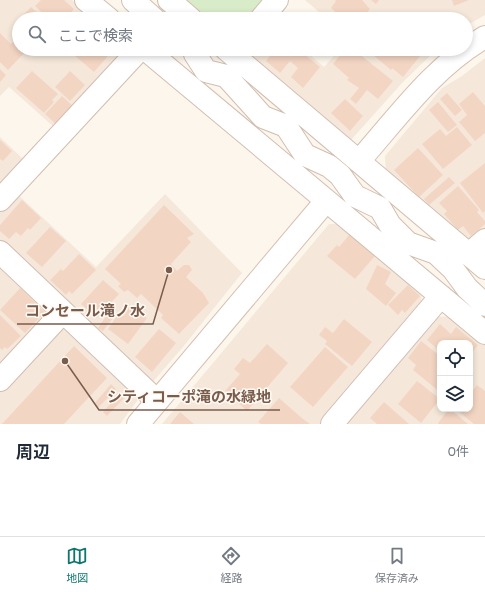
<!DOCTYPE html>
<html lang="ja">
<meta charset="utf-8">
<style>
body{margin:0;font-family:"Varela Round","Noto Sans JP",sans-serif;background:#f6f6f7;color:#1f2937}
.controls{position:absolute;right:12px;bottom:12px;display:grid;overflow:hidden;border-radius:8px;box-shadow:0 2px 6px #0003}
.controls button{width:36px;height:36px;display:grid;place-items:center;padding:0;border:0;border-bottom:1px solid #e0e1e3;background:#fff;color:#1f2937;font:20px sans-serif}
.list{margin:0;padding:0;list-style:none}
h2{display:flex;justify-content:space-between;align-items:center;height:52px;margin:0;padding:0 16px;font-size:17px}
h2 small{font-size:13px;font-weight:400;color:#747a83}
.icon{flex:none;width:22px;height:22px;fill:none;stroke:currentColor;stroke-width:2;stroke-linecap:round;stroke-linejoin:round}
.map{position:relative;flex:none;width:485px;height:424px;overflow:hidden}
.search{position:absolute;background:#fff;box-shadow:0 2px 6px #0003;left:12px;right:12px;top:12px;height:44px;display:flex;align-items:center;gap:10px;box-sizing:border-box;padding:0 14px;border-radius:22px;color:#747a83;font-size:15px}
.sheet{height:112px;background:#fff}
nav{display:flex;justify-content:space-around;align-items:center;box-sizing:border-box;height:56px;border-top:1px solid #e0e1e3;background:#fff;font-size:11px;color:#747a83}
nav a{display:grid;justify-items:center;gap:2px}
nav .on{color:#0f766e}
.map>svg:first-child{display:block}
.residential{fill:#f5e8da;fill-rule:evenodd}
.green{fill:#d8ecc9}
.building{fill:#f3d5c3}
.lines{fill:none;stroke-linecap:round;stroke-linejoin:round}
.street-casing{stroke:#d1beb0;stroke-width:24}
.secondary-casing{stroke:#d6c0b0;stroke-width:24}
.street{stroke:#fff;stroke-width:22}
.secondary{stroke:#fff;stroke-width:22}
.leader{fill:none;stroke:#7a5c4d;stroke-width:1.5}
.callout-dot{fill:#7a5c4d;stroke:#fffaf3;stroke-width:1.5}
.callout-label{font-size:15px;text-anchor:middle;font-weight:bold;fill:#7a5c4d;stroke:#fffaf3;stroke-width:3;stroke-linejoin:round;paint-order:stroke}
</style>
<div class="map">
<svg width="485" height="424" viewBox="0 0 485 424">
<rect width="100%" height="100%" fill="#fdf6ec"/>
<path class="residential" d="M 0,0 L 72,0 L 95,19 L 19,19 L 19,49 L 122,49 L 123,56 L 55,128 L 9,87 L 0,96 Z
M 305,0 L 485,0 L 485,15 L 466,26 L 466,19 L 327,19 Z
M 250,49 L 303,49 L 324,67 L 340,49 L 437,49 L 402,83 L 351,140 L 347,141 L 248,56 L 248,52 Z
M 485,58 L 485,231 L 477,237 L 462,240 L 386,174 L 385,156 L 442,88 L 462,76 Z
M 0,137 L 25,161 L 0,187 Z
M 16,193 L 96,267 L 165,194 L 242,273 L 183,347 L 151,384 L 0,242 L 0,210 Z
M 329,224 L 341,224 L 421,291 L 422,306 L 322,424 L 162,424 Z
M 0,264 L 46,307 L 45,319 L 0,368 Z
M 454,316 L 485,344 L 485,424 L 343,424 L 434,317 ZM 440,343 L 470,343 L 470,409 L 440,409 Z
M 58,329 L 71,331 L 140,397 L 120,424 L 0,424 L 0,392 Z"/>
<path class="green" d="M 181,0 L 267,0 L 251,19 L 203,19 Z"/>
<path class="building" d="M 41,0 L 64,0 L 74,9 L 65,19 L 49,19 L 35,6 Z
M 335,0 L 362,0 L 370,9 L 361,19 L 337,19 L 340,16 L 331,8 L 336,1 Z
M 371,0 L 379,0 L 376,4 Z
M 452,0 L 469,0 L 454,6 Z
M 31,7 L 44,19 L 20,19 Z
M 0,33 L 11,44 L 19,36 L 19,49 L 28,49 L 8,70 L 0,62 Z
M 67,49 L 114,49 L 94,72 Z
M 270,49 L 298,49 L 320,67 L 303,88 L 291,77 L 298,68 L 290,61 L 280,73 L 266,61 L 273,52 Z
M 345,49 L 353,49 L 393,81 L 378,99 L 367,90 L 356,104 L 350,99 L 359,88 L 347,80 L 349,78 L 333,64 Z
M 366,49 L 421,49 L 424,51 L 403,77 L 392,68 L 391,70 Z
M 0,69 L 6,75 L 0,82 Z
M 32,71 L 58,94 L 52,100 L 54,102 L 44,113 L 16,88 Z
M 70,71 L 85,85 L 70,101 L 55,87 Z
M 473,92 L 485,106 L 485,133 L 475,141 L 459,122 L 467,115 L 459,104 Z
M 447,93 L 462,110 L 455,116 L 440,99 Z
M 62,96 L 74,107 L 57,125 L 45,114 Z
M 345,99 L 363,116 L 350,131 L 331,113 Z
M 438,102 L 457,125 L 448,132 L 429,110 Z
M 457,127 L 472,145 L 443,169 L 422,144 L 440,129 L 446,136 Z
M 0,140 L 12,151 L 3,161 L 0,159 Z
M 418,148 L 443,175 L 419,197 L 394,170 Z
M 485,163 L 485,211 L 483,213 L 460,183 Z
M 449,177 L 455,183 L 429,205 L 424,199 Z
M 458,186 L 479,210 L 477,212 L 485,221 L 485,224 L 471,236 L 463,226 L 458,230 L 444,214 L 447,211 L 439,203 Z
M 22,200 L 41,218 L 30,230 L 28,228 L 21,236 L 16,232 L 9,239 L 0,231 L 0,225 Z
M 164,205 L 194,234 L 187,238 L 191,242 L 171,264 L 177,271 L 184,265 L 189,265 L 192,270 L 186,277 L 203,293 L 209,303 L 179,334 L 161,318 L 163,315 L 141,294 L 137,298 L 128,290 L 124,292 L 118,286 L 121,284 L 105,269 Z
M 50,227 L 66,241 L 42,267 L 26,253 Z
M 350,234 L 375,256 L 355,279 L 327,256 L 337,245 L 339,247 Z
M 79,254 L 96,270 L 72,294 L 69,291 L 66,295 L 50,280 L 61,269 L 63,271 Z
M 377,265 L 391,272 L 385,284 L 396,293 L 386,306 L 366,289 Z
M 103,280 L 119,294 L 97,318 L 81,304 Z
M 408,285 L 420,296 L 405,313 L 402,310 L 398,315 L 388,305 Z
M 20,288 L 45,312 L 25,333 L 0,310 Z
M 130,306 L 147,318 L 128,344 L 108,329 L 122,309 L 126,312 Z
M 0,315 L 21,336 L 7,349 L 5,347 L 2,350 L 0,348 Z
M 107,315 L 112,319 L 103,331 L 98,328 Z
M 344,319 L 372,342 L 352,366 L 325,344 L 327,341 L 319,335 L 325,327 L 333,333 Z
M 440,324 L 451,334 L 456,327 L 478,345 L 470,355 L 470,343 L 440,343 L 440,351 L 427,340 Z
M 159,329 L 176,343 L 152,372 L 135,357 Z
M 421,341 L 440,356 L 440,392 L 413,370 L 416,365 L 408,358 Z
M 267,344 L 288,363 L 247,411 L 225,391 L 240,374 L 234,369 L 243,358 L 250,363 Z
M 74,346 L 107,378 L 64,424 L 2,424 Z
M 325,347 L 348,367 L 313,407 L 290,387 Z
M 417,381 L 440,399 L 421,423 L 398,404 Z
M 111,384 L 116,389 L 98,408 L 94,404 Z
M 477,385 L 485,391 L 485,424 L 474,424 L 457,410 L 458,409 L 470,409 L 470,394 Z
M 120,393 L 125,397 L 107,416 L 103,412 Z
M 279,398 L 303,419 L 310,424 L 261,424 L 258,422 Z
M 384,402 L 409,424 L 377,424 L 370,418 Z
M 449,409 L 450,409 L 468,424 L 439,424 L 438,423 Z
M 180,412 L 194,424 L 170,424 Z"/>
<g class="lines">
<defs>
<path id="street" d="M 86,0 L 109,19
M 133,0 L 154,19
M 169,0 L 191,19
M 261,19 L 277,0
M 145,49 L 485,333
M 194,49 L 195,54 L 206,71 L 226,76 L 263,117 L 286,126 L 305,155 L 329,166 L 340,175 L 355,196 L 380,208 L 390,225 L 408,243 L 436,253 L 453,269 L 467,288 L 485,305
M 226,49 L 485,268
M 0,200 L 140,49
M 0,252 L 157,401
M 469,254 L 485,240
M 0,380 L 63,312
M 332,424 L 441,296"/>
<path id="secondary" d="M 359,161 C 398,117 433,67 485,37
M 138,424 L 326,201"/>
</defs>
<use href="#street" class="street-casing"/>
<use href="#secondary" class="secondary-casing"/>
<use href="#street" class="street"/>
<use href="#secondary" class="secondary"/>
</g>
<path class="leader" d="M169 270L153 324H17M65 361L99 410H280"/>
<g class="callout-dot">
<circle cx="169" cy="270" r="4"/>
<circle cx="65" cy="361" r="4"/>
</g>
<g class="callout-label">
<text x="85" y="316">コンセール滝ノ水</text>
<text x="189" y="402">シティコーポ滝の水緑地</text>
</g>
</svg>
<div class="controls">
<button><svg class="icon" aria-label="locate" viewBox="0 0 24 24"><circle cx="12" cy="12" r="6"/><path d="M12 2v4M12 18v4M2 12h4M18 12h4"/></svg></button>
<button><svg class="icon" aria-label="layers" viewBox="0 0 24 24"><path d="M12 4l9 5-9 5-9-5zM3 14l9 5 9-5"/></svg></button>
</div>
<div class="search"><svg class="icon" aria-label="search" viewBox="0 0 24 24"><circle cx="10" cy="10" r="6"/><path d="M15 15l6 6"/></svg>ここで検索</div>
</div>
<section class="sheet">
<h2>周辺<small>0件</small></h2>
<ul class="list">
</ul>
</section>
<nav>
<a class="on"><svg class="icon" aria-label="map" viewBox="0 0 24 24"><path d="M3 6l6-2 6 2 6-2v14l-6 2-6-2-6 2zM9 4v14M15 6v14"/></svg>地図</a>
<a><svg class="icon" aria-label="directions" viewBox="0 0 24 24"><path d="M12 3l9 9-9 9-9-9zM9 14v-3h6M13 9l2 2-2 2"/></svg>経路</a>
<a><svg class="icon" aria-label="saved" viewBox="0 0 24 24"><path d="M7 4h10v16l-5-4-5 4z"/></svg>保存済み</a>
</nav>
